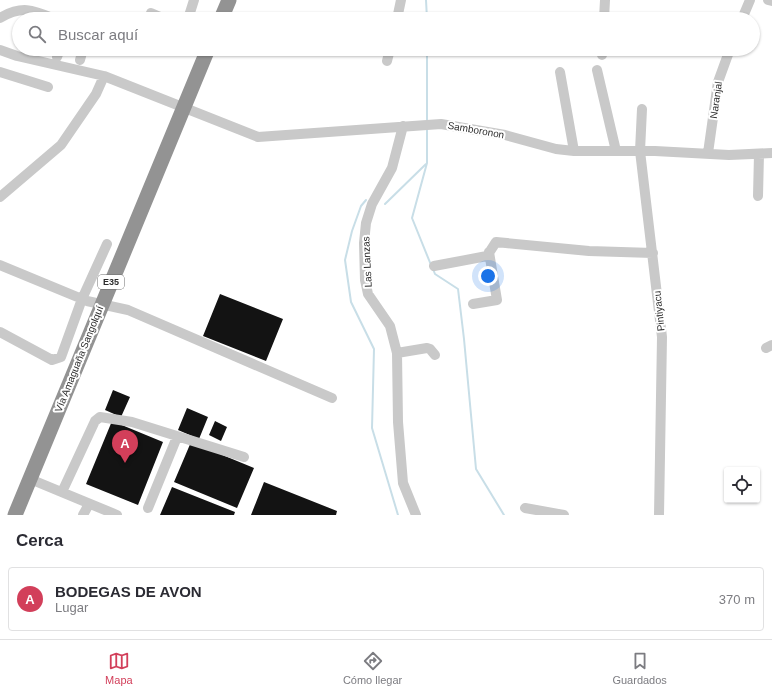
<!DOCTYPE html>
<html lang="es">
<meta charset="utf-8">
<style>
body{margin:0;font-family:Helvetica,sans-serif;background:#f2f2f3;color:#2b2b33}
.controls{position:absolute;right:12px;bottom:12px;display:grid;overflow:hidden;border-radius:4px;box-shadow:0 1px 3px #0004}
.controls button{width:36px;height:36px;display:grid;place-items:center;padding:0;border:0;border-bottom:1px solid #e1e1e2;background:#fff;color:#2b2b33;font:20px sans-serif}
.you{position:absolute;left:488px;top:276px;width:14px;height:14px;margin:-10px;border:3px solid #fff;border-radius:50%;background:#1a73e8;box-shadow:0 0 0 6px #1a73e833}
.badge{display:grid;place-items:center;width:26px;height:26px;border-radius:50%;background:#d23f5a;color:#fff;font-size:13px;font-weight:700}
.pin{position:absolute;translate:-50% -33px;filter:drop-shadow(0 1px 2px #0008)}
.pin::after{content:'';position:absolute;top:21px;width:14px;height:12px;background:inherit;clip-path:polygon(0 0,100% 0,50% 100%)}
.list{margin:0;padding:0;list-style:none}
h2{display:flex;justify-content:space-between;align-items:center;height:52px;margin:0;padding:0 16px;font-size:17px}
h2 small{font-size:13px;font-weight:400;color:#7c7c81}
.list li{display:grid;grid-template-columns:26px 1fr auto;gap:12px;align-items:center;box-sizing:border-box;height:64px;margin:0 8px 8px;padding:0 8px;border:1px solid #e1e1e2;border-radius:4px}
.list b{display:block;font-size:15px;white-space:nowrap}
.list p{margin:0;font-size:13px;white-space:nowrap;color:#7c7c81}
.list em{font-size:13px;font-style:normal;color:#7c7c81}
.icon{flex:none;width:22px;height:22px;fill:none;stroke:currentColor;stroke-width:2;stroke-linecap:round;stroke-linejoin:round}
.map{position:relative;flex:none;width:772px;height:515px;overflow:hidden}
.search{position:absolute;background:#fff;box-shadow:0 1px 3px #0004;left:12px;right:12px;top:12px;height:44px;display:flex;align-items:center;gap:10px;box-sizing:border-box;padding:0 14px;border-radius:22px;color:#7c7c81;font-size:15px}
.sheet{height:124px;background:#fff}
nav{display:flex;justify-content:space-around;align-items:center;box-sizing:border-box;height:56px;border-top:1px solid #e1e1e2;background:#fff;font-size:11px;color:#7c7c81}
nav a{display:grid;justify-items:center;gap:2px}
nav .on{color:#d23f5a}
.map>svg:first-child{display:block}
.lines{fill:none;stroke-linecap:round;stroke-linejoin:round}
.stream{stroke:#c8dee7;stroke-width:2}
.building{fill:#131313}
.minor{stroke:#c9c9c9;stroke-width:10}
.highway{stroke:#939393;stroke-width:15}
.labels{text-anchor:middle;dominant-baseline:central;stroke-width:4;stroke-linejoin:round;paint-order:stroke}
.shield{fill:#fff;stroke:#6b6b6b;stroke-width:1}
.shield-label{font-size:9px;font-weight:bold;fill:#2c2c2c}
.street-label{font-size:10px;fill:#2c2c2c;stroke:#fff}
</style>
<div class="map">
<svg width="772" height="515" viewBox="0 0 772 515">
<rect width="100%" height="100%" fill="#fff"/>
<g class="lines">
<path class="stream" d="M 426,0 L 427,19
M 427,49 L 427,121
M 427,127 L 427,163 L 412,218 L 431,265
M 366,200 L 361,206 L 352,231 L 345,260 L 351,302 L 374,349 L 372,428 L 398,515
M 385,204 L 426,164
M 433,269 L 435,274 L 458,289 L 464,339 L 476,469 L 504,515"/>
</g>
<path class="building" d="M 220,294 L 283,319 L 266,361 L 203,336 Z
M 113,390 L 130,397 L 121,417 L 105,410 Z
M 187,408 L 208,417 L 199,439 L 178,430 Z
M 112,421 L 163,442 L 138,505 L 86,484 Z
M 215,421 L 227,427 L 221,441 L 209,435 Z
M 191,442 L 254,468 L 237,508 L 174,482 Z
M 264,482 L 337,511 L 336,515 L 251,515 Z
M 172,487 L 235,512 L 234,515 L 160,515 Z"/>
<g class="lines">
<path class="minor" d="M 768,0 L 772,1
M 151,13 L 165,19
M 0,18 C 22,5 33,10 55,19
M 188,19 L 194,0
M 397,19 L 401,0
M 604,19 L 605,0
M 742,19 L 750,0
M 0,50 L 17,56 L 104,76 L 258,137 L 441,124 L 505,135 L 556,149 L 574,151 L 655,151 L 729,155 L 772,153
M 602,55 L 602,49
M 57,57 L 60,49
M 80,60 L 83,49
M 387,61 L 390,49
M 597,70 L 616,151
M 0,72 L 48,87
M 560,72 L 574,151
M 642,109 L 640,151 L 662,337 L 659,515
M 403,126 L 392,168 L 372,204 L 366,223 L 364,243 L 365,280 L 368,294 L 390,326 L 397,353 L 398,422 L 403,483 L 416,515
M 708,153 L 718,82 L 730,49
M 758,196 L 759,154
M 0,197 L 61,145 L 96,94 L 104,76
M 0,265 L 87,301 L 128,310 L 332,398
M 434,266 L 487,256 L 496,242 L 589,251 L 653,253
M 473,304 L 497,300 L 489,252
M 0,332 L 52,360 L 61,357 L 82,299 L 107,244
M 766,348 L 772,345
M 397,353 L 427,348 L 430,349 L 435,355
M 30,479 L 117,515
M 62,492 L 95,421 L 100,417 L 132,422 L 244,457
M 148,508 L 177,437
M 525,508 L 564,515
M 83,515 L 89,504"/>
<path class="highway" d="M 221,19 L 229,0
M 15,515 L 208,49"/>
</g>
<g class="labels">
<rect class="shield" x="98" y="275" width="26" height="14" rx="3"/>
<g class="shield-label">
<text x="111" y="282">E35</text>
</g>
<g class="street-label">
<text transform="translate(716 100) rotate(-82)">Naranjal</text>
<text transform="translate(476 130) rotate(10)">Samboronon</text>
<text transform="translate(367 262) rotate(-93)">Las Lanzas</text>
<text transform="translate(659 311) rotate(-96)">Pintiyacu</text>
<text transform="translate(79 359) rotate(-68)">Vía Amaguaña Sangolquí</text>
</g>
</g>
</svg>
<div class="controls">
<button><svg class="icon" aria-label="locate" viewBox="0 0 24 24"><circle cx="12" cy="12" r="6"/><path d="M12 2v4M12 18v4M2 12h4M18 12h4"/></svg></button>
</div>
<div class="you"></div>
<div class="pin badge" style="left:125px;top:463px">A</div>
<div class="search"><svg class="icon" aria-label="search" viewBox="0 0 24 24"><circle cx="10" cy="10" r="6"/><path d="M15 15l6 6"/></svg>Buscar aquí</div>
</div>
<section class="sheet">
<h2>Cerca<small></small></h2>
<ul class="list">
<li><span class="badge">A</span><div><b>BODEGAS DE AVON</b><p>Lugar</p></div><em>370 m</em></li>
</ul>
</section>
<nav>
<a class="on"><svg class="icon" aria-label="map" viewBox="0 0 24 24"><path d="M3 6l6-2 6 2 6-2v14l-6 2-6-2-6 2zM9 4v14M15 6v14"/></svg>Mapa</a>
<a><svg class="icon" aria-label="directions" viewBox="0 0 24 24"><path d="M12 3l9 9-9 9-9-9zM9 14v-3h6M13 9l2 2-2 2"/></svg>Cómo llegar</a>
<a><svg class="icon" aria-label="saved" viewBox="0 0 24 24"><path d="M7 4h10v16l-5-4-5 4z"/></svg>Guardados</a>
</nav>
